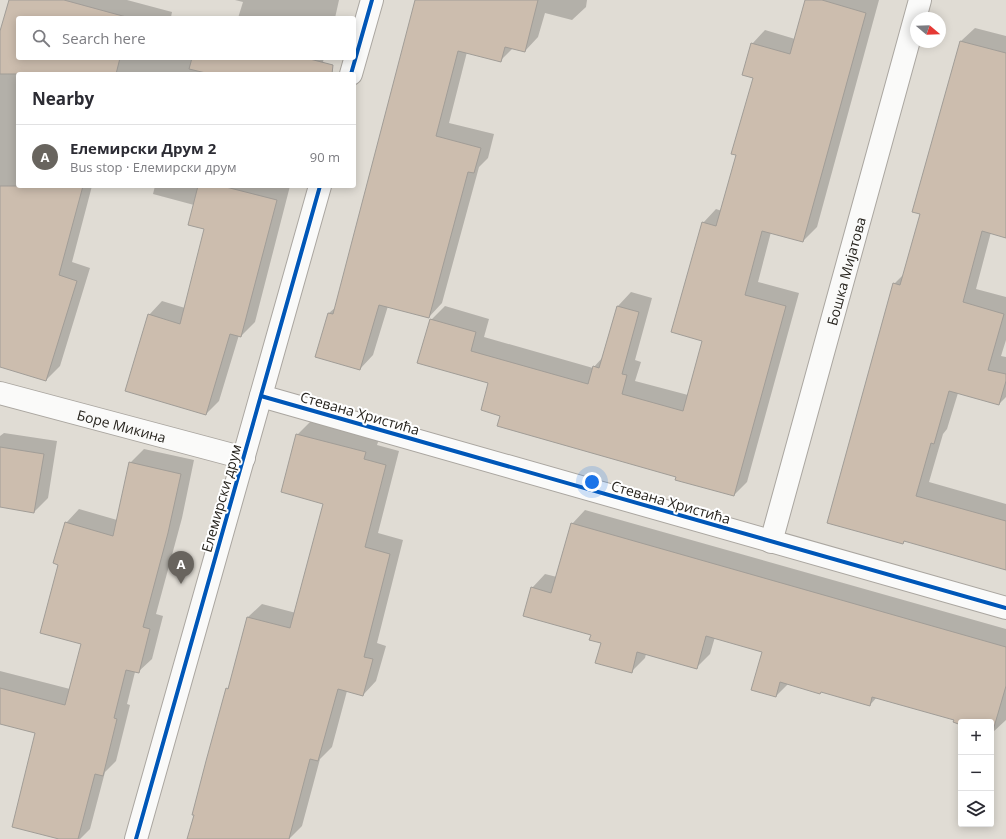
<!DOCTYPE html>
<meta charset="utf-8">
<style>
body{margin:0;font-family:"Open Sans",sans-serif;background:#f7f7f7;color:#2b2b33}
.controls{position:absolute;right:12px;bottom:12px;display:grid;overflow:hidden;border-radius:4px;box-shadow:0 2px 10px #0003}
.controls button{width:36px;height:36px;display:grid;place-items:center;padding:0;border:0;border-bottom:1px solid #e1e1e2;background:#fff;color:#2b2b33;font:20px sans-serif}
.compass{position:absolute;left:910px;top:12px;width:36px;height:36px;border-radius:50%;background:#fff;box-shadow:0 2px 10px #0003;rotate:109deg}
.you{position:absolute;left:592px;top:482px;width:14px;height:14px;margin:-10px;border:3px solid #fff;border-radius:50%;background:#1a73e8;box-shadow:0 0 0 6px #1a73e833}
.badge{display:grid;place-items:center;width:26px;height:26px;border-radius:50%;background:#68645e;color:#fff;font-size:13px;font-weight:700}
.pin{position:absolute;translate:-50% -33px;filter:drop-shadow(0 1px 2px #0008)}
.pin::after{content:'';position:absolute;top:21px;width:14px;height:12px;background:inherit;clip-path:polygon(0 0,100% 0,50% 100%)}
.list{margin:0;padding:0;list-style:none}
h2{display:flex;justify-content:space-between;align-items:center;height:52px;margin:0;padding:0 16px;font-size:17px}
h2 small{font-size:13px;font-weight:400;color:#7c7c81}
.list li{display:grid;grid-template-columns:26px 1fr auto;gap:12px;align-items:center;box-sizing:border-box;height:64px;padding:0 16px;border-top:1px solid #e1e1e2}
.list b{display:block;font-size:15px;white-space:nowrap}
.list p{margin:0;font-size:13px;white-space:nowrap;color:#7c7c81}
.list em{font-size:13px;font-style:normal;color:#7c7c81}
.icon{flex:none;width:22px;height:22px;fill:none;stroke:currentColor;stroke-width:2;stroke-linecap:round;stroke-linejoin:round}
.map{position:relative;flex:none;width:1006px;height:839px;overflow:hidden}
.search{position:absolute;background:#fff;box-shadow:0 2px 10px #0003;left:16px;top:16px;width:340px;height:44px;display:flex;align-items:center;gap:10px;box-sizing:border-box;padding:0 14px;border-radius:4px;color:#7c7c81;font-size:15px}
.panel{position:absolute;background:#fff;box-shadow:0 2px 10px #0003;left:16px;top:72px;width:340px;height:116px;border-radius:4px}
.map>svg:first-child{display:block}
.shadow{fill:#0003}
.building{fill:#ccbdae;stroke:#a19d97}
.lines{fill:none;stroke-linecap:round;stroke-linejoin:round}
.minor-casing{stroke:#aaa6a0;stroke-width:24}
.tertiary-casing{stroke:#aaa6a0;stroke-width:24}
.minor{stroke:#fafaf9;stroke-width:22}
.tertiary{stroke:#fafaf9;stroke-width:22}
.cycleway-casing{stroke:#fff;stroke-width:6}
.cycleway{stroke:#0057b8;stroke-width:4}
.labels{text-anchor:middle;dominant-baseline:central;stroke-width:4;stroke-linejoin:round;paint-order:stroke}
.street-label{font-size:14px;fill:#27241e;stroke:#fff}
</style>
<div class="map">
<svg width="1006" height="839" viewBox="0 0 1006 839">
<rect width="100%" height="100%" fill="#e0dcd4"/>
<path class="shadow" d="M 9,0 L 127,0 L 172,12 L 171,17 L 173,18 L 18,18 L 18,58 L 324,58 L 320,74 L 18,74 L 18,186 L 92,186 L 72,262 L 90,268 L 60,366 L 46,380 L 0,366 L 0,35 Z
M 235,0 L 339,0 L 335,18 L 238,18 L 243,2 Z
M 416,0 L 587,0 L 586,7 L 572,20 L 545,13 L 538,37 L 525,51 L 513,48 L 500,61 L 467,52 L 449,123 L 494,134 L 488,158 L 479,167 L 442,303 L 429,317 L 388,306 L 373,355 L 360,369 L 329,313 L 336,307 Z
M 806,0 L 879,0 L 817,227 L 803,241 L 771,232 L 758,282 L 799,293 L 747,482 L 734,495 L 501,415 L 489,382 L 431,320 L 445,306 L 489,319 L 484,337 L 593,368 L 603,357 L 618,306 L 631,292 L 652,298 L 635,360 L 641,362 L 635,381 L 688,395 L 703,340 L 703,223 L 716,209 L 722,211 L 737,155 L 754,77 L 752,44 L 765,30 L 795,39 Z
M 975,28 L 1006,36 L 1006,237 L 991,232 L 976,289 L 1006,297 L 1006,340 L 1001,356 L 1006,357 L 1006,397 L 999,404 L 958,393 L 947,429 L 943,434 L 929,482 L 1006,504 L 1006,569 L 905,540 L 903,543 L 894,284 L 905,273 L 921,213 L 961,41 Z
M 155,186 L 290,186 L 255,322 L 241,336 L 239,335 L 219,401 L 206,414 L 149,315 L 162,301 L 185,308 L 206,229 L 194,205 L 153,194 Z
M 311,421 L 379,439 L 377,445 L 399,451 L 378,533 L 403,540 L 377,643 L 386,646 L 376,681 L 363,695 L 347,691 L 332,747 L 320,759 L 302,826 L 289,839 L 188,839 L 227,689 L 230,685 L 248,617 L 262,604 L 296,613 L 325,503 L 297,435 Z
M 4,433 L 57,441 L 48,498 L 34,512 L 0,506 L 0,436 Z
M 144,449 L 194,460 L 182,518 L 156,614 L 163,616 L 152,659 L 138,672 L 135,672 L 127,704 L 130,705 L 116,761 L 105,772 L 90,829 L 80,839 L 63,839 L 36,733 L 0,723 L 0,671 L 70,689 L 83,643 L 59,564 L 66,523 L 79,509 L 117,520 L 130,463 Z
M 585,510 L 1006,629 L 1006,720 L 992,733 L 991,722 L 961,722 L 961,724 L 955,719 L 877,697 L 870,705 L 822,691 L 788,684 L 776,696 L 764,651 L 715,637 L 710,654 L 696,668 L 646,654 L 645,658 L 631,672 L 592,634 L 532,588 L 545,574 L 557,577 L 572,524 Z"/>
<path class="building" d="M 9,0 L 64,0 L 130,18 L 18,18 L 18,58 L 120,58 L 116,74 L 0,74 L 0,31 Z
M 415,0 L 538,0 L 525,52 L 505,47 L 501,62 L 458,51 L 436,136 L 481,148 L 474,173 L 468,172 L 429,318 L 379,305 L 360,370 L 315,357 L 328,313 L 333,314 Z
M 805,0 L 822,0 L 866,13 L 803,242 L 762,231 L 745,295 L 786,306 L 734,496 L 675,480 L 676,477 L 497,426 L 500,416 L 481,410 L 488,383 L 417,363 L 430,319 L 476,332 L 471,351 L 588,384 L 593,366 L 599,368 L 617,306 L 639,312 L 622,374 L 627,375 L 622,394 L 683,411 L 702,341 L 671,332 L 702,222 L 716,226 L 736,155 L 731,154 L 753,78 L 742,75 L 751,43 L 790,54 Z
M 960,41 L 1006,53 L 1006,238 L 982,231 L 963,302 L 1004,314 L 988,370 L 1006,374 L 1006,381 L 999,405 L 949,391 L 934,444 L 931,443 L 916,496 L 1006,521 L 1006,570 L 904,541 L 903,544 L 827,523 L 893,283 L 900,285 L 920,214 L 912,212 Z
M 192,58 L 306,58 L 333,65 L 332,74 L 210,74 L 189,69 Z
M 0,186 L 83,186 L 59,275 L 77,281 L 46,381 L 0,367 Z
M 198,186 L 222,186 L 277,200 L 241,337 L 230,334 L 206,415 L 125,391 L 148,314 L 180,324 L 204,229 L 188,225 Z
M 296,434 L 366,452 L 364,459 L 386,465 L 365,547 L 390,554 L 364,657 L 373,659 L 363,696 L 338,689 L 318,761 L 310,759 L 289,839 L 187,839 L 194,815 L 192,815 L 206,761 L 226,688 L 228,689 L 247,617 L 290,628 L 323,504 L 281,492 Z
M 0,447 L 44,454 L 34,513 L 0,507 Z
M 129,462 L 181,474 L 168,533 L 143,627 L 150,629 L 139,673 L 126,670 L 114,718 L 117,719 L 103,776 L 95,774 L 78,839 L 59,839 L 12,827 L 35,733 L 0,724 L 0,688 L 65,705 L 81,644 L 40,633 L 58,565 L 53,563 L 65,522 L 113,536 Z
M 571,523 L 1006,647 L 1006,686 L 992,734 L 991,734 L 991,722 L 961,722 L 961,725 L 953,722 L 954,720 L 872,697 L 870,706 L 821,692 L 820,694 L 780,682 L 776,697 L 751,690 L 762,652 L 706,636 L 697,669 L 637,652 L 632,673 L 595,663 L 601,643 L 589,640 L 591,635 L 523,616 L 531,587 L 551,593 Z"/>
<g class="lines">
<defs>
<g id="minor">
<path id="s1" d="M 0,393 L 244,458"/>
<path d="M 261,396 L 1006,608"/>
<path id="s2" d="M 771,542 L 920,0"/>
</g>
<path id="tertiary" d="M 351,74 L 372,0
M 136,839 L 320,186"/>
</defs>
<use href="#minor" class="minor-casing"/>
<use href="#tertiary" class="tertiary-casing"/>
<use href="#minor" class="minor"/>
<use href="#tertiary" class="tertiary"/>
<defs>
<path id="cycleway" d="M 351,74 L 372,0
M 261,396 L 1006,608
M 136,839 L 320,186"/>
</defs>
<use href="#cycleway" class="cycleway-casing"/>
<use href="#cycleway" class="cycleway"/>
</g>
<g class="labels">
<g class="street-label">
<text stroke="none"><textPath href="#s2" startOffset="281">Бошка Мијатова</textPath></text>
<text transform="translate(360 413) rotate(16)">Стевана Христића</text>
<text stroke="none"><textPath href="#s1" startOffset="126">Боре Микина</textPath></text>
<text transform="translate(221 498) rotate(-74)">Елемирски друм</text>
<text transform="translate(671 502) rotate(16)">Стевана Христића</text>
</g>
</g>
</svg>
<div class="controls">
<button>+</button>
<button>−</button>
<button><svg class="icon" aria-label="layers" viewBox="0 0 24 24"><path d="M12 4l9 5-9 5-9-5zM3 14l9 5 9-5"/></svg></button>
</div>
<svg class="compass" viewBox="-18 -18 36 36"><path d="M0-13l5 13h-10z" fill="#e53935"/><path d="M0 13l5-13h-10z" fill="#7c7c81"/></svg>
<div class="you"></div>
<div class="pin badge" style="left:181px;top:584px">A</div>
<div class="search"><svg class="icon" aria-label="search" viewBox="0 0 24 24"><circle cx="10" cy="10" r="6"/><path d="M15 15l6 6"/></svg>Search here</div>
<section class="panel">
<h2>Nearby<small></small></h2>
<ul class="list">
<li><span class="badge">A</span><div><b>Елемирски Друм 2</b><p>Bus stop · Елемирски друм</p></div><em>90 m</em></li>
</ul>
</section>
</div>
